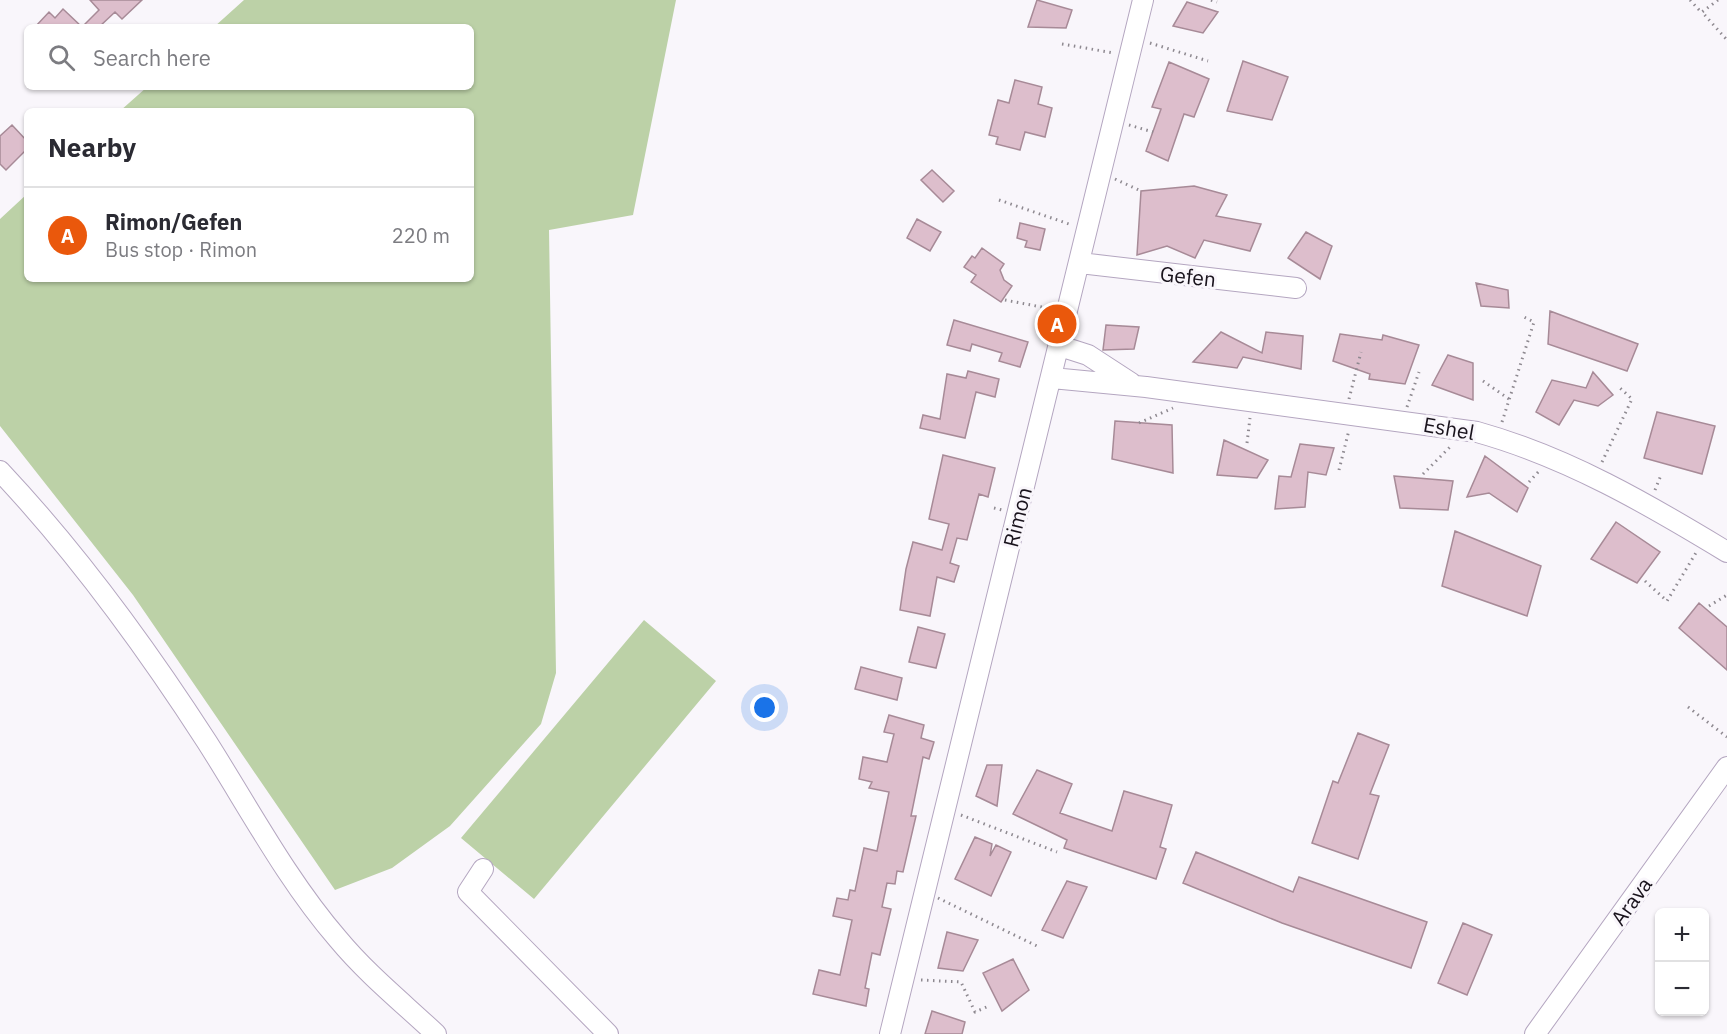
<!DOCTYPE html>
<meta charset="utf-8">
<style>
body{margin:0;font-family:"IBM Plex Sans",sans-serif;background:#f7f7f7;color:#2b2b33}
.controls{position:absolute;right:18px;bottom:18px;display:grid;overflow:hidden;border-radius:9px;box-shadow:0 2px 4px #0004}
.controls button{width:54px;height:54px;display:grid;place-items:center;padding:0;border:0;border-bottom:2px solid #e1e1e2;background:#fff;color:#2b2b33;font:30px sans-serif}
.you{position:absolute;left:765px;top:708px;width:21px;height:21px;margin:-15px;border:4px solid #fff;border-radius:50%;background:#1a73e8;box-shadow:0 0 0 9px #1a73e833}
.badge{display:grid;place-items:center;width:39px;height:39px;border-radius:50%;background:#ea580c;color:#fff;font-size:20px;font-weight:700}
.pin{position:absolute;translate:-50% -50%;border:3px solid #fff;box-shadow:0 2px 6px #0006}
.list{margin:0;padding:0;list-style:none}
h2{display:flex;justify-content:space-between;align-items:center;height:78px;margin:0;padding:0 24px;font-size:26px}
h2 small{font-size:20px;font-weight:400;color:#7c7c81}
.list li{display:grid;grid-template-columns:39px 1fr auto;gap:18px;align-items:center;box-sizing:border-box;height:96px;padding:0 24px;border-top:2px solid #e1e1e2}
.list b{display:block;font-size:22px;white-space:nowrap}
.list p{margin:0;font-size:20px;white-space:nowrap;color:#7c7c81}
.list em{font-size:20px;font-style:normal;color:#7c7c81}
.icon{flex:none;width:33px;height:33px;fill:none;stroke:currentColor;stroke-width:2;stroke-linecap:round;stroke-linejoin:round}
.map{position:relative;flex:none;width:1727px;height:1034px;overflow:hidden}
.search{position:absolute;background:#fff;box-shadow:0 2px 4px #0004;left:24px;top:24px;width:450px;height:66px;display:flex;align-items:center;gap:15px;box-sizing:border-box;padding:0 21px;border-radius:9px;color:#7c7c81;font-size:22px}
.panel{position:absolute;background:#fff;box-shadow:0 2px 4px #0004;left:24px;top:108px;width:450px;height:174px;border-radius:9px}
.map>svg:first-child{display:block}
.green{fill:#bcd1a7}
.building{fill:#ddbecc;stroke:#a78a97;stroke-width:1.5}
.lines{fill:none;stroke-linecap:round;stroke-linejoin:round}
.minor-casing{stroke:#b4a6c0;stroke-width:22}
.path{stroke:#8e8990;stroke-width:3;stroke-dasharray:1.5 4.5;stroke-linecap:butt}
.minor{stroke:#fff;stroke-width:20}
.labels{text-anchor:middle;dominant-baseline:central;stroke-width:6;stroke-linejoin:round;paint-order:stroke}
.street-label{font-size:21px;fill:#19131c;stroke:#f9f6fb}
</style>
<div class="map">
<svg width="1727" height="1034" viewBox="0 0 1727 1034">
<rect width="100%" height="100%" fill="#f9f6fb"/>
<path class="green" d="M 244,0 L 676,0 L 633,215 L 549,230 L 556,673 L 541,724 L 450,826 L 392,868 L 335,890 L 133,595 L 0,426 L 0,219 L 27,194 L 27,279 L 471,279 L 471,111 L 120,111 L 147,87 L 471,87 L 471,27 L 214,27 Z
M 644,620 L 716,681 L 534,899 L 461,838 Z"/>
<path class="building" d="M 90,0 L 142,0 L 122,19 L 115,12 L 99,27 L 35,27 L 49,12 L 55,18 L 63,9 L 82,27 L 99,10 Z
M 1037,0 L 1072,10 L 1066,28 L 1028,27 Z
M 1187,2 L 1218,12 L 1203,33 L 1173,26 Z
M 1243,61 L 1288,77 L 1272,120 L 1227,111 Z
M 1169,62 L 1209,79 L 1194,117 L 1184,114 L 1168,161 L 1146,151 L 1161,109 L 1152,107 Z
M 1015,80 L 1042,87 L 1038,104 L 1052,108 L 1045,137 L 1025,132 L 1020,150 L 996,144 L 998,137 L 989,135 L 998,100 L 1009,103 Z
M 12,125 L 27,141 L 27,149 L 6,170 L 0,164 L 0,136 Z
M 932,170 L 954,191 L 943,202 L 921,180 Z
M 1194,186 L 1227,195 L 1216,216 L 1261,224 L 1250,251 L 1204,240 L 1195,258 L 1167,246 L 1137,255 L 1141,191 Z
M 917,219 L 941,232 L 930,251 L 907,238 Z
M 1020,223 L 1045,229 L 1040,250 L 1025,247 L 1027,241 L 1017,238 Z
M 1306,232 L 1332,246 L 1320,279 L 1288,258 Z
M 982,248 L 1004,264 L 1000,270 L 1004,280 L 1012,286 L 1001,302 L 971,282 L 976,275 L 964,267 L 972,256 L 975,258 Z
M 1476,283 L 1508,290 L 1509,308 L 1481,306 Z
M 1550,311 L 1638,344 L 1627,371 L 1548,344 Z
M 954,320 L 1028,342 L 1020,367 L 999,361 L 1002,353 L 972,344 L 970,351 L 947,345 Z
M 1106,325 L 1139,327 L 1134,349 L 1103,350 Z
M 1221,332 L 1262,353 L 1266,332 L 1303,336 L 1301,369 L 1243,357 L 1237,368 L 1193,362 Z
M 1340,334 L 1382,340 L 1383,335 L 1419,345 L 1405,384 L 1369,379 L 1370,374 L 1333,361 Z
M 1448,355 L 1473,363 L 1473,400 L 1432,385 Z
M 968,371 L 999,379 L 995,397 L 976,392 L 965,438 L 920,428 L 923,415 L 940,419 L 947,374 L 966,378 Z
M 1593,372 L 1613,395 L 1598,406 L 1574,400 L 1559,425 L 1536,412 L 1552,380 L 1586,388 Z
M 1657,412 L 1715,426 L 1702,474 L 1644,458 Z
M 1115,421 L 1172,425 L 1173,473 L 1112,459 Z
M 1224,440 L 1268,460 L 1257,478 L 1217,475 Z
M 1300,444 L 1334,448 L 1326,475 L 1308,472 L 1305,507 L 1275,509 L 1279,476 L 1291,477 Z
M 943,455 L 995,468 L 988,497 L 979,494 L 967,540 L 957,538 L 950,563 L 959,566 L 954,582 L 937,577 L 930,616 L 900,610 L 906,569 L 913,542 L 942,550 L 949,524 L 929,519 Z
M 1485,456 L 1528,488 L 1517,512 L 1489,493 L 1467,497 Z
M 1394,476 L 1453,481 L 1448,510 L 1400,508 Z
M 1616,522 L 1660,552 L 1637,583 L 1591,559 Z
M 1455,531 L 1541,566 L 1527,616 L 1442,586 Z
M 1699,603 L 1727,627 L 1727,670 L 1679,628 Z
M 918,627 L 945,634 L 936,668 L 909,662 Z
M 861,667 L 902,678 L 897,700 L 855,689 Z
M 889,715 L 924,725 L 921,738 L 934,742 L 929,759 L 923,757 L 911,816 L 916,816 L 903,872 L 897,871 L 895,884 L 887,883 L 882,907 L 891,909 L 880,955 L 872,953 L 865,988 L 869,989 L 866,1006 L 813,994 L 819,970 L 840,975 L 852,920 L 833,916 L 837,898 L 848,900 L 850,890 L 855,891 L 864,848 L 877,851 L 889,792 L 869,788 L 872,782 L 859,779 L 863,757 L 887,762 L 894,734 L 884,732 Z
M 1358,733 L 1389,745 L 1370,794 L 1379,796 L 1358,859 L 1312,843 L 1333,781 L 1338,783 Z
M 987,765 L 1002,765 L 997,806 L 976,796 Z
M 1037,770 L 1072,784 L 1060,813 L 1112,831 L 1124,791 L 1172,805 L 1160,847 L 1166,849 L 1156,879 L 1064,848 L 1067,840 L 1013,814 Z
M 975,837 L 992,844 L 990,856 L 996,845 L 1011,852 L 991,896 L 955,879 Z
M 1196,852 L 1293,892 L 1299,877 L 1427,922 L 1411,968 L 1282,923 L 1183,883 Z
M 1067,881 L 1087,887 L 1063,938 L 1042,930 Z
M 1463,923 L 1492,935 L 1467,995 L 1438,983 Z
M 947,932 L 978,940 L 963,971 L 938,968 Z
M 1013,959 L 1029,990 L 1002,1011 L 983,973 Z
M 932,1011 L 965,1022 L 962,1034 L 925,1034 Z"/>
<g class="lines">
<defs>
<path id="minor" d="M 1080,263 L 1296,288
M 1060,346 L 1088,355 L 1131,383
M 1052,378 L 1146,387 L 1477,432 C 1567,457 1648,504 1727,552
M 0,471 C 78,554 145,646 207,742 C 249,808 287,880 338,939 C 367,974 403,1003 436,1034
M 483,869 L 468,892 L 608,1034
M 890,1034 L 1143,0
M 1535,1034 L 1727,767"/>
</defs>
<use href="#minor" class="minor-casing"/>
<path class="path" d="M 1211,0 L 1217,2
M 1690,0 L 1701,12
M 1718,0 L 1702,12 L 1727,40
M 1150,43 L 1208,61
M 1062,44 L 1114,53
M 1129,125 L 1153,132
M 1115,179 L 1141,191
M 999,200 L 1072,225
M 1005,300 L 1052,309
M 1483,381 L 1509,399
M 1349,399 L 1361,352
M 1407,407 L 1419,372
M 1502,422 L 1534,322 L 1522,316
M 1139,423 L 1173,408
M 1247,443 L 1250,418
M 1602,462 L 1632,399 L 1620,388
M 1339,470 L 1349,430
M 1423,474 L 1450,447 L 1447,447
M 1529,482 L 1540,470
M 1655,490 L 1661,475
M 994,508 L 1002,510
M 1645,581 L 1667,601 L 1697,551
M 1709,606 L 1727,595
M 1688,707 L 1727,737
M 961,815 L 1057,852
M 938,898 L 1037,946
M 921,980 L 961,982 L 975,1012 L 989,1006"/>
<use href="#minor" class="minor"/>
</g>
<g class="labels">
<g class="street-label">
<text transform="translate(1188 276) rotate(6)">Gefen</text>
<text transform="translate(1449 428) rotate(10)">Eshel</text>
<text transform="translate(1017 517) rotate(-76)">Rimon</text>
<text transform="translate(1631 901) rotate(-54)">Arava</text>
</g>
</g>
</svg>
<div class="controls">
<button>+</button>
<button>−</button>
</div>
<div class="you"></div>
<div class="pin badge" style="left:1057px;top:324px">A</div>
<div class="search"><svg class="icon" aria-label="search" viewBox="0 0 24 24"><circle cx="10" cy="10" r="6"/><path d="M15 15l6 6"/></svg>Search here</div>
<section class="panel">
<h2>Nearby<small></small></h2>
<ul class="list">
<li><span class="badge">A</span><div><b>Rimon/Gefen</b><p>Bus stop · Rimon</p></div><em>220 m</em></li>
</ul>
</section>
</div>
